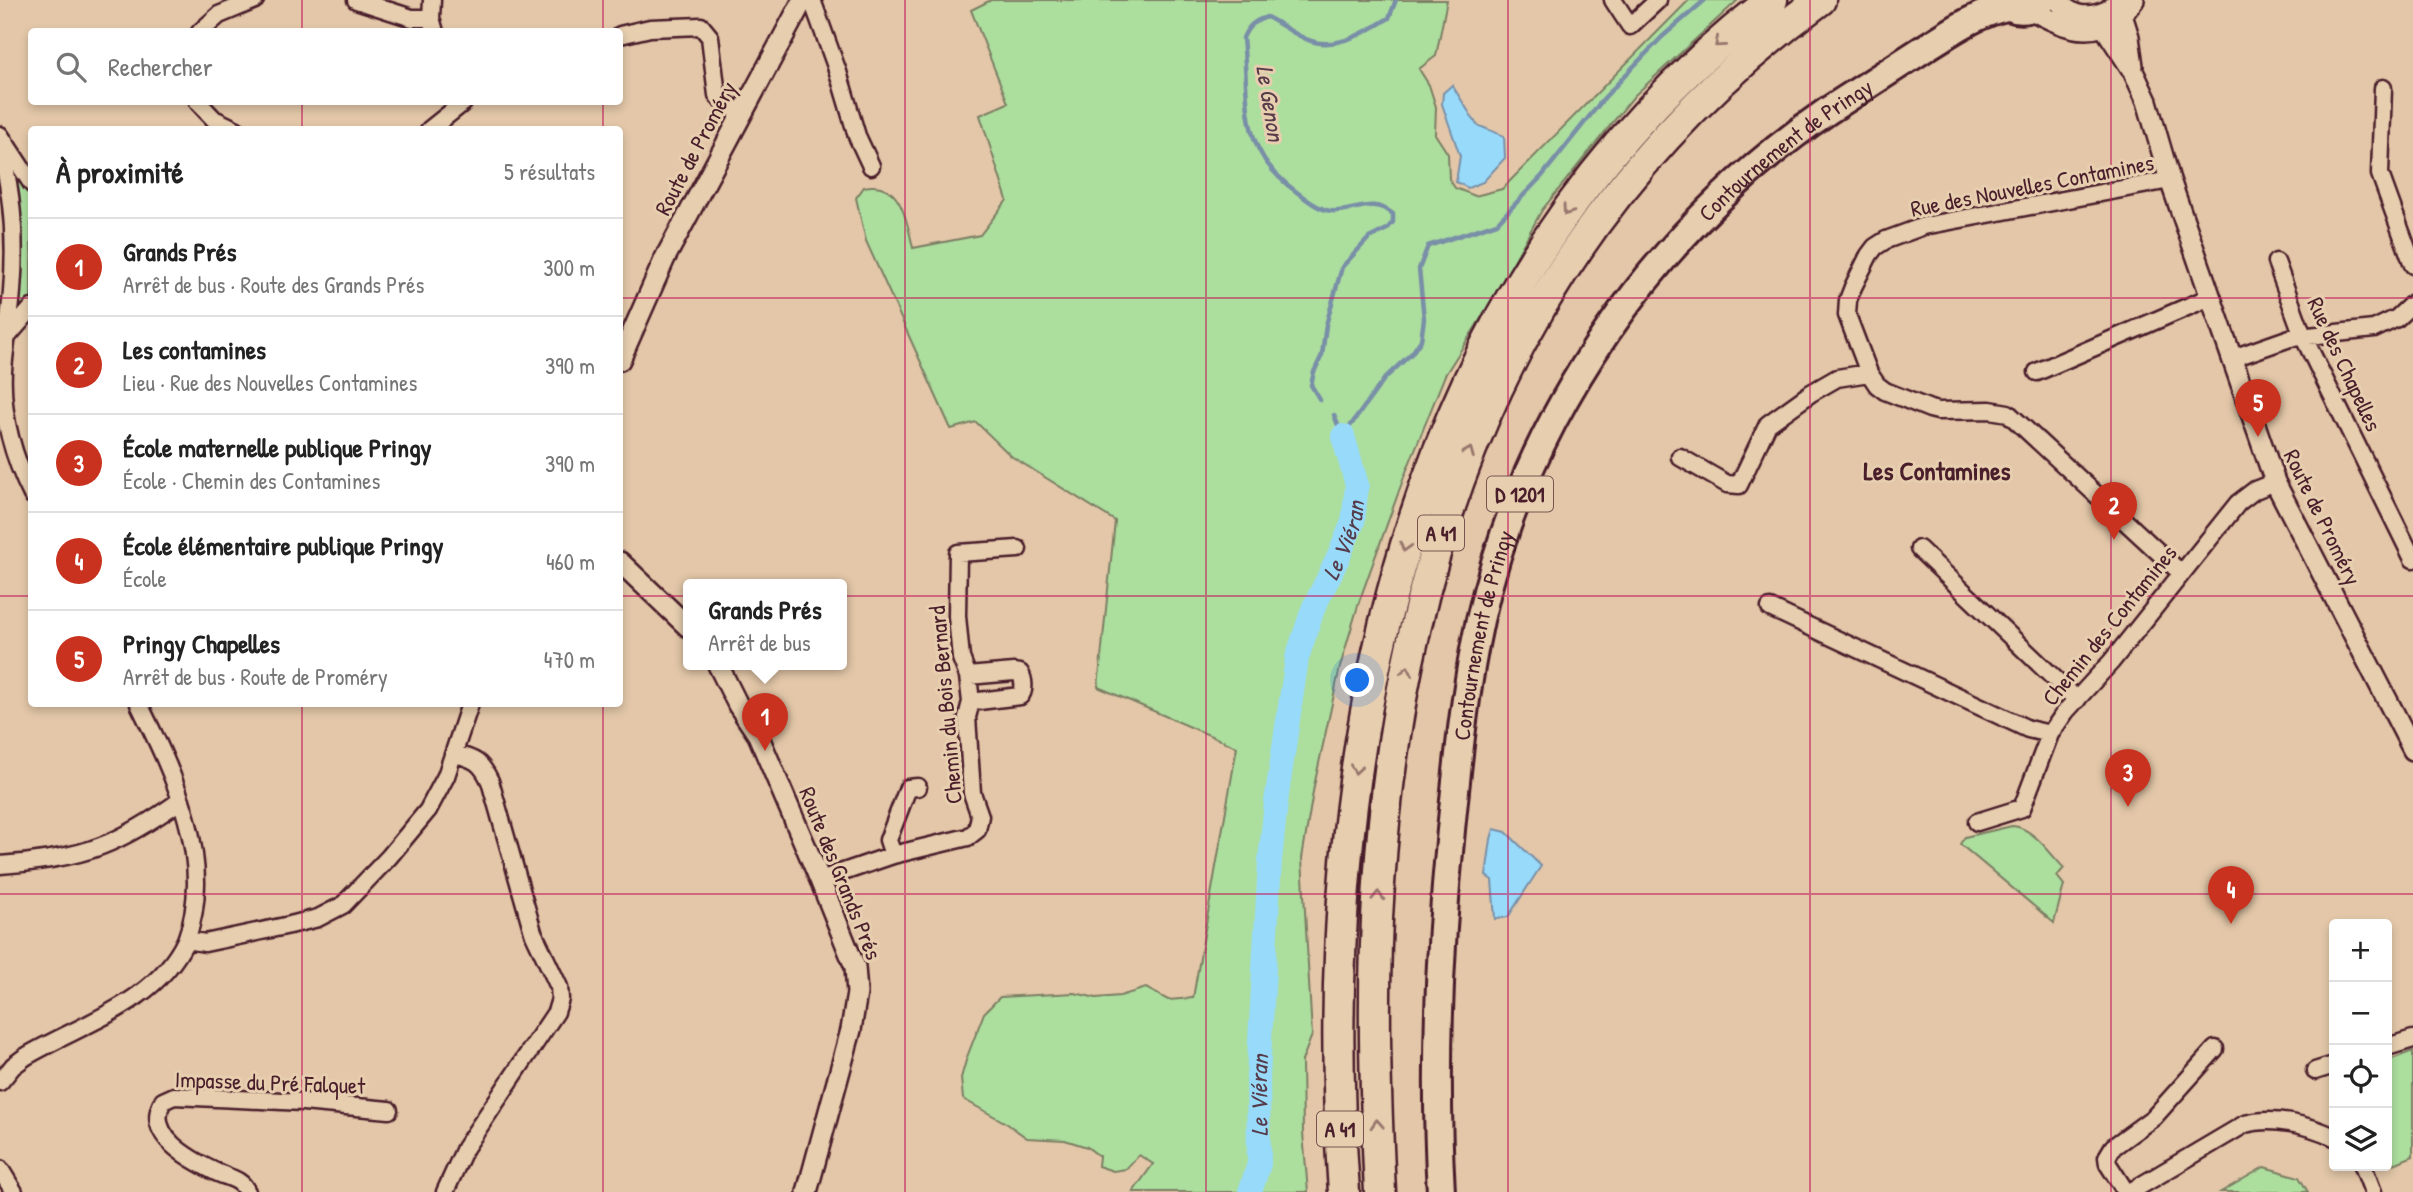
<!DOCTYPE html>
<html lang="fr">
<meta charset="utf-8">
<style>
body{margin:0;font-family:"Patrick Hand",sans-serif;background:#f2f2f2;color:#222}
.controls{position:absolute;right:21px;bottom:21px;display:grid;overflow:hidden;border-radius:7px;box-shadow:0 4px 10px #0003}
.controls button{width:63px;height:63px;display:grid;place-items:center;padding:0;border:0;border-bottom:2px solid #e0e0e0;background:#fff;color:#222;font:35px sans-serif}
.you{position:absolute;left:1358px;top:681px;width:24px;height:24px;margin:-18px;border:5px solid #fff;border-radius:50%;background:#1a73e8;box-shadow:0 0 0 10px #1a73e833}
.badge{display:grid;place-items:center;width:46px;height:46px;border-radius:50%;background:#c8321e;color:#fff;font-size:23px;font-weight:700}
.pin{position:absolute;translate:-50% -58px;filter:drop-shadow(0 2px 4px #0008)}
.pin::after{content:'';position:absolute;top:37px;width:24px;height:21px;background:inherit;clip-path:polygon(0 0,100% 0,50% 100%)}
.popup{position:absolute;left:683px;top:579px;width:164px;height:91px;box-sizing:border-box;display:grid;place-content:center;border-radius:7px;background:#fff;filter:drop-shadow(0 2px 5px #0005);font-size:23px;white-space:nowrap;color:#767676}
.popup b{font-size:26px;color:#222}
.popup::after{content:'';position:absolute;left:50%;top:100%;margin-left:-14px;border:14px solid transparent;border-top-color:#fff}
.list{margin:0;padding:0;list-style:none}
h2{display:flex;justify-content:space-between;align-items:center;height:91px;margin:0;padding:0 28px;font-size:30px}
h2 small{font-size:23px;font-weight:400;color:#767676}
.list li{display:grid;grid-template-columns:46px 1fr auto;gap:21px;align-items:center;box-sizing:border-box;height:98px;padding:0 28px;border-top:2px solid #e0e0e0}
.list b{display:block;font-size:26px;white-space:nowrap}
.list p{margin:0;font-size:23px;white-space:nowrap;color:#767676}
.list em{font-size:23px;font-style:normal;color:#767676}
.icon{flex:none;width:38px;height:38px;fill:none;stroke:currentColor;stroke-width:2;stroke-linecap:round;stroke-linejoin:round}
.map{position:relative;flex:none;width:2413px;height:1192px;overflow:hidden}
.search{position:absolute;background:#fff;box-shadow:0 4px 10px #0003;left:28px;top:28px;width:595px;height:77px;display:flex;align-items:center;gap:18px;box-sizing:border-box;padding:0 24px;border-radius:7px;color:#767676;font-size:26px}
.panel{position:absolute;background:#fff;box-shadow:0 4px 10px #0003;left:28px;top:126px;width:595px;height:581px;border-radius:7px}
.map>svg:first-child{display:block}
.green{fill:#acde9e;stroke:#7b7e64;stroke-width:2}
.water{fill:#98dafa;stroke:#798fa7;stroke-width:2}
.lines{fill:none;stroke-linecap:round;stroke-linejoin:round}
.stream{stroke:#798fa7;stroke-width:4.5}
.river{stroke:#98dafa;stroke-width:24}
.minor-casing{stroke:#4a1f2b;stroke-width:21}
.tertiary-casing{stroke:#4a1f2b;stroke-width:24}
.trunk-casing{stroke:#4a1f2b;stroke-width:32}
.motorway-casing{stroke:#4a1f2b;stroke-width:35}
.minor{stroke:#e6ceaf;stroke-width:16}
.tertiary{stroke:#e6ceaf;stroke-width:19}
.trunk{stroke:#e6ceaf;stroke-width:26}
.motorway{stroke:#e6ceaf;stroke-width:30}
.oneway{stroke:#98766d}
.grid{fill:none;stroke:#c2185b;stroke-width:2;stroke-opacity:0.55}
.labels{text-anchor:middle;dominant-baseline:central;stroke-width:6;stroke-linejoin:round;paint-order:stroke}
.shield{fill:#e6ceaf;stroke:#795453;stroke-width:2}
.shield-label{font-size:21px;font-weight:bold;fill:#4a1f2b}
.street-label{font-size:23px;fill:#4a1f2b;stroke:#e6ceaf}
.water-label{font-size:24px;font-style:italic;fill:#563b4a;stroke:#e6ceaf}
.quarter-label{font-size:26px;font-weight:bold;fill:#4a1f2b;stroke:#e6ceaf}
</style>
<div class="map">
<svg width="2413" height="1192" viewBox="0 0 2413 1192">
<rect width="100%" height="100%" fill="#e3c7a8"/>
<filter id="ink" filterUnits="userSpaceOnUse"><feTurbulence type="fractalNoise" baseFrequency=".0143" numOctaves="2"/><feDisplacementMap in="SourceGraphic" scale="14" xChannelSelector="R" yChannelSelector="G"/><feConvolveMatrix kernelMatrix="1 2 1 2 8 2 1 2 1" color-interpolation-filters="sRGB"/></filter>
<g filter="url(#ink)">
<path class="green" d="M 991,0 L 1447,0 L 1436,56 L 1419,69 L 1429,85 L 1436,107 L 1435,134 L 1448,154 L 1449,179 L 1455,188 L 1475,196 L 1502,189 L 1689,0 L 1738,0 L 1634,96 L 1542,210 L 1492,301 L 1445,375 L 1404,477 L 1359,602 L 1340,667 L 1314,786 L 1302,858 L 1312,1035 L 1302,1061 L 1303,1133 L 1308,1192 L 1133,1192 L 1153,1164 L 1139,1155 L 1126,1169 L 1113,1171 L 1098,1166 L 1099,1156 L 1087,1147 L 1065,1140 L 1027,1138 L 1006,1123 L 963,1099 L 961,1078 L 967,1057 L 984,1013 L 1000,997 L 1075,993 L 1096,998 L 1120,996 L 1146,988 L 1168,1000 L 1193,998 L 1237,747 L 1098,687 L 1115,521 L 1011,456 L 976,422 L 951,429 L 866,241 L 856,198 L 864,187 C 901,179 907,221 913,248 L 980,235 L 1007,200 L 980,115 L 1008,103 L 971,10 Z
M 8,155 L 31,193 L 31,301 L 17,317 Z
M 2012,826 C 2033,827 2050,854 2064,868 L 2057,876 L 2064,885 L 2054,923 L 1960,844 L 1965,837 Z
M 2413,1051 L 2413,1156 L 2394,1164 L 2387,1145 L 2387,1061 Z
M 2264,1167 L 2299,1177 L 2308,1192 L 2221,1192 Z"/>
<path class="water" d="M 1452,85 L 1477,125 L 1504,136 L 1505,158 L 1483,182 L 1468,188 L 1456,182 L 1460,156 L 1442,104 L 1443,93 Z
M 1494,829 L 1506,832 L 1541,866 L 1508,917 L 1495,919 L 1492,880 L 1486,876 L 1491,839 Z"/>
<g class="lines">
<path class="stream" d="M 1320,400 L 1311,385 L 1314,372 L 1322,355 L 1326,325 L 1342,267 L 1369,238 L 1387,229 L 1393,222 L 1393,214 C 1370,196 1356,213 1331,211 C 1320,210 1307,200 1298,193 C 1237,150 1250,104 1243,38 C 1248,26 1254,21 1267,17 C 1281,24 1296,36 1311,41 C 1337,50 1368,31 1389,18 L 1396,0
M 1334,415 L 1342,435
M 1343,436 L 1385,378 L 1412,353 L 1421,340 L 1424,319 L 1419,269 L 1428,246 L 1497,223 L 1542,176 L 1604,98 L 1633,67 L 1662,37 L 1705,0"/>
<path class="river" id="s1" d="M 1250,1192 L 1259,1164 L 1258,1077 L 1270,861 L 1276,802 L 1297,658 L 1313,609 L 1338,558 L 1353,522 L 1357,485 L 1343,436"/>
<defs>
<path id="minor" d="M 356,0 L 412,18 L 431,18
M 432,0 L 431,18 L 435,32
M 812,0 L 838,72 L 857,136 L 871,166
M 1613,0 L 1630,26 L 1658,0
M 200,32 L 219,15 L 255,0
M 620,35 L 650,28 L 701,26 L 710,37 L 717,95 L 722,101 L 741,113
M 2383,88 L 2380,174 L 2413,265
M 198,102 L 214,119 L 237,130
M 429,130 L 464,102
M 0,135 L 32,184
M 0,147 C 13,194 16,242 12,291 C 10,318 5,344 3,371 C 1,413 13,457 32,495
M 2170,180 L 1924,226 L 1886,240 L 1875,247 L 1869,255 L 1853,287 L 1848,300 L 1847,315 L 1869,373 L 1877,385 L 1885,391 L 1930,409 L 1938,411 L 1990,410 L 2008,413 L 2181,573
M 2276,262 L 2303,336 L 2413,559
M 7,337 L 32,308
M 2233,358 L 2290,338 L 2374,329 L 2397,318 L 2413,303
M 2037,372 L 2210,297
M 1680,457 L 1727,484 L 1739,485 L 1768,424 L 1811,393 L 1837,378 L 1869,373
M 1919,549 L 2077,700
M 1770,608 L 2028,729 L 2050,734 L 2066,711 L 2111,662 L 2238,503 L 2255,490 L 2275,482
M 968,676 L 1014,672 L 1020,673 C 1024,679 1025,691 1020,696 L 971,702
M 139,704 C 173,773 216,861 186,940
M 1977,822 L 2022,808 L 2050,734
M 893,855 L 888,840 L 908,788 L 918,787
M 0,865 C 31,863 73,857 101,846 C 130,835 156,818 181,800
M 820,880 L 893,855 L 968,837 L 977,830 L 980,816 L 972,793 L 967,717 L 971,702 L 968,676 L 961,658 L 957,616 L 958,553 L 1018,549
M 2387,1047 L 2413,1039
M 2315,1071 L 2334,1065
M 0,1082 L 13,1066 L 25,1057 C 82,1023 156,1004 186,940 L 205,943 L 290,925 L 318,918 L 343,905 L 389,857 L 428,810 L 446,776 L 470,704
M 2363,1166 L 2373,1192
M 0,1169 L 14,1192
M 247,1192 C 241,1178 228,1178 216,1172 C 191,1160 143,1135 163,1101 L 174,1096 L 303,1102 L 389,1110
M 445,1192 L 465,1148 L 556,1012 L 560,999 L 559,987 L 533,932 L 490,781 C 481,762 475,759 455,754
M 2126,1192 L 2108,1164 L 2107,1157 L 2113,1147 L 2154,1117 L 2215,1049
M 2130,1192 L 2245,1124 C 2272,1116 2309,1125 2334,1137"/>
<path id="tertiary" d="M 2058,0 C 2071,18 2088,19 2107,11
M 2120,0 L 2107,11 L 2108,33 L 2133,71 L 2147,101 L 2170,180 L 2275,482 L 2413,750
M 2030,9 C 2057,24 2087,40 2116,19
M 2133,66 L 2129,37 L 2122,15 L 2134,0
M 620,360 L 665,258 L 803,0
M 620,562 L 688,627
M 718,665 L 738,705 L 758,735 L 820,880 L 855,967 L 857,993 L 851,1030 L 807,1192"/>
<g id="trunk">
<path d="M 1999,0 C 2013,13 2030,13 2043,0"/>
<path id="s2" d="M 1441,1192 C 1434,1071 1439,951 1451,830 C 1458,760 1465,689 1480,620 C 1526,414 1656,228 1829,110 C 1861,89 1893,69 1925,48 C 1951,32 1976,14 2006,7"/>
</g>
<path id="motorway" d="M 1344,1192 C 1313,757 1404,278 1772,0
M 1380,1192 C 1375,1089 1372,987 1379,884 C 1402,526 1524,217 1820,0"/>
</defs>
<use href="#minor" class="minor-casing"/>
<use href="#tertiary" class="tertiary-casing"/>
<use href="#trunk" class="trunk-casing"/>
<use href="#motorway" class="motorway-casing"/>
<use href="#minor" class="minor"/>
<use href="#tertiary" class="tertiary"/>
<use href="#trunk" class="trunk"/>
<use href="#motorway" class="motorway"/>
</g>
<defs><path id="oneway-chevron" d="M-2-3.5L2.5 0L-2 3.5" fill="none" stroke-width="1.6" stroke-linecap="round" stroke-linejoin="round" transform="scale(1.75)"/></defs>
<g class="oneway">
<use href="#oneway-chevron" transform="translate(1719 43) rotate(139)"/>
<use href="#oneway-chevron" transform="translate(1567 211) rotate(125)"/>
<use href="#oneway-chevron" transform="translate(1469 452) rotate(-68)"/>
<use href="#oneway-chevron" transform="translate(1405 547) rotate(106)"/>
<use href="#oneway-chevron" transform="translate(1407 671) rotate(-79)"/>
<use href="#oneway-chevron" transform="translate(1356 769) rotate(98)"/>
<use href="#oneway-chevron" transform="translate(1378 896) rotate(-88)"/>
<use href="#oneway-chevron" transform="translate(1377 1124) rotate(-93)"/>
</g>
</g>
<path class="grid" d="M 302,0 L 302,32M 603,0 L 603,32M 905,0 L 905,1192M 1206,0 L 1206,1192M 1508,0 L 1508,1192M 1810,0 L 1810,1192M 2111,0 L 2111,1192M 302,102 L 302,130M 603,102 L 603,130M 0,298 L 32,298M 620,298 L 2413,298M 0,596 L 32,596M 620,596 L 2413,596M 302,704 L 302,1192M 603,704 L 603,1192M 0,894 L 2413,894"/>
<g class="labels">
<g class="shield">
<rect x="1487" y="476.5" width="66" height="35" rx="5"/>
<rect x="1418" y="515.5" width="46" height="35" rx="5"/>
<rect x="1317" y="1111.5" width="46" height="35" rx="5"/>
</g>
<g class="shield-label">
<text x="1520" y="494">D 1201</text>
<text x="1441" y="533">A 41</text>
<text x="1340" y="1129">A 41</text>
</g>
<g class="street-label">
<text transform="translate(695 148) rotate(-62)">Route de Proméry</text>
<text stroke="none"><textPath href="#s2" startOffset="1148">Contournement de Pringy</textPath></text>
<text transform="translate(2032 185) rotate(-11)">Rue des Nouvelles Contamines</text>
<text transform="translate(2345 364) rotate(65)">Rue des Chapelles</text>
<text transform="translate(2323 517) rotate(64)">Route de Proméry</text>
<text transform="translate(2109 625) rotate(-51)">Chemin des Contamines</text>
<text stroke="none"><textPath href="#s2" startOffset="560">Contournement de Pringy</textPath></text>
<text transform="translate(945 705) rotate(-95)">Chemin du Bois Bernard</text>
<text transform="translate(841 873) rotate(68)">Route des Grands Prés</text>
<text transform="translate(270 1082) rotate(2)">Impasse du Pré Falquet</text>
</g>
<g class="water-label">
<text transform="translate(1271 103) rotate(81)">Le Genon</text>
<text stroke="none"><textPath href="#s1" startOffset="665">Le Viéran</textPath></text>
<text stroke="none"><textPath href="#s1" startOffset="98">Le Viéran</textPath></text>
</g>
<g class="quarter-label">
<text x="1937" y="470">Les Contamines</text>
</g>
</g>
</svg>
<div class="controls">
<button>+</button>
<button>−</button>
<button><svg class="icon" aria-label="locate" viewBox="0 0 24 24"><circle cx="12" cy="12" r="6"/><path d="M12 2v4M12 18v4M2 12h4M18 12h4"/></svg></button>
<button><svg class="icon" aria-label="layers" viewBox="0 0 24 24"><path d="M12 4l9 5-9 5-9-5zM3 14l9 5 9-5"/></svg></button>
</div>
<div class="you"></div>
<div class="pin badge" style="left:765px;top:751px">1</div>
<div class="popup"><b>Grands Prés</b>Arrêt de bus</div>
<div class="pin badge" style="left:2114px;top:540px">2</div>
<div class="pin badge" style="left:2128px;top:807px">3</div>
<div class="pin badge" style="left:2231px;top:924px">4</div>
<div class="pin badge" style="left:2258px;top:437px">5</div>
<div class="search"><svg class="icon" aria-label="search" viewBox="0 0 24 24"><circle cx="10" cy="10" r="6"/><path d="M15 15l6 6"/></svg>Rechercher</div>
<section class="panel">
<h2>À proximité<small>5 résultats</small></h2>
<ul class="list">
<li><span class="badge">1</span><div><b>Grands Prés</b><p>Arrêt de bus · Route des Grands Prés</p></div><em>300 m</em></li>
<li><span class="badge">2</span><div><b>Les contamines</b><p>Lieu · Rue des Nouvelles Contamines</p></div><em>390 m</em></li>
<li><span class="badge">3</span><div><b>École maternelle publique Pringy</b><p>École · Chemin des Contamines</p></div><em>390 m</em></li>
<li><span class="badge">4</span><div><b>École élémentaire publique Pringy</b><p>École</p></div><em>460 m</em></li>
<li><span class="badge">5</span><div><b>Pringy Chapelles</b><p>Arrêt de bus · Route de Proméry</p></div><em>470 m</em></li>
</ul>
</section>
</div>
